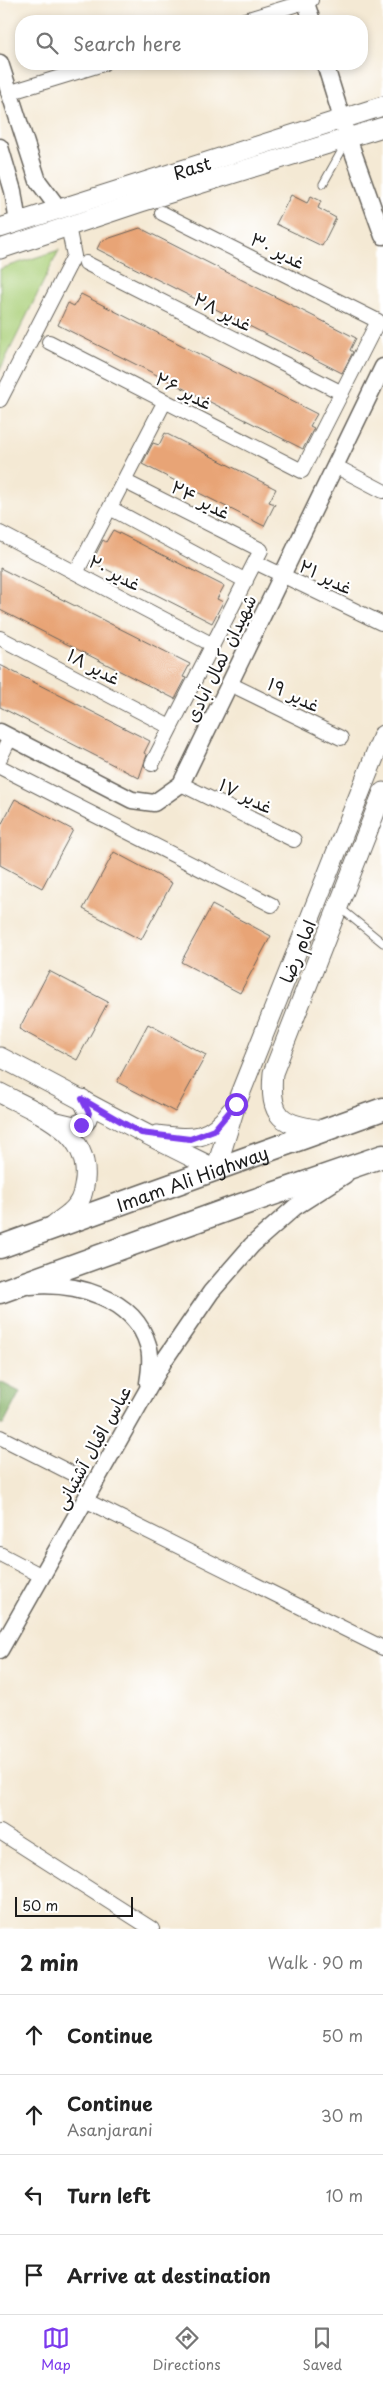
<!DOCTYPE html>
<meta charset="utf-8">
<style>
body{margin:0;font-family:"Playpen Sans","Playpen Sans Arabic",sans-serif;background:#f2f2f2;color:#222}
.scale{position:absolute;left:15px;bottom:12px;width:118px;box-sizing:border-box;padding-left:5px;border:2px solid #1c1c1c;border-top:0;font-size:14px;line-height:18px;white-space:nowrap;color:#1c1c1c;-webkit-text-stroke:4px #fff;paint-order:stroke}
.stop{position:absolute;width:15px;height:15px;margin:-11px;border:4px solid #7c3aed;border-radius:50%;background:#fff}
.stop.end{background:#7c3aed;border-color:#fff;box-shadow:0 1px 5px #0008}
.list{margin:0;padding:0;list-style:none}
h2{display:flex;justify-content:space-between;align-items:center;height:65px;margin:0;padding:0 20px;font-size:21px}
h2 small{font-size:16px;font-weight:400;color:#767676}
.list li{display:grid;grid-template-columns:32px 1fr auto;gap:15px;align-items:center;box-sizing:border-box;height:80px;padding:0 20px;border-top:1px solid #e0e0e0}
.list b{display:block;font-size:19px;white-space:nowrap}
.list p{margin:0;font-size:16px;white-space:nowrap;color:#767676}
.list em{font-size:16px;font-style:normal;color:#767676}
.icon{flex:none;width:28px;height:28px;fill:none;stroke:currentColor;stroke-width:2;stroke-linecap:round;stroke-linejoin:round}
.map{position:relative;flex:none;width:383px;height:1929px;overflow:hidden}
.search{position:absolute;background:#fff;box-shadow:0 2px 8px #0003;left:15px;right:15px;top:15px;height:55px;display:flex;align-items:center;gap:12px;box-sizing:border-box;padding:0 18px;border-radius:20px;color:#767676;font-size:19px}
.sheet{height:385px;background:#fff}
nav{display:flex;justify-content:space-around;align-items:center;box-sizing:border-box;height:70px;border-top:1px solid #e0e0e0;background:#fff;font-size:14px;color:#767676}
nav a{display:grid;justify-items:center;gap:2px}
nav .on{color:#7c3aed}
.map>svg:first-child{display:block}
.green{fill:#abd07a;stroke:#64764b}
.forest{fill:#88b26a;stroke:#526743}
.building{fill:#e8a476}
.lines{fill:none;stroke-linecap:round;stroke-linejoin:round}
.service-casing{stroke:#68645c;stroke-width:9}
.minor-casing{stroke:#68645c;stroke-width:16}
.tertiary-casing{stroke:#68645c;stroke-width:19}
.secondary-casing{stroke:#68645c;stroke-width:21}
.trunk-casing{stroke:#68645c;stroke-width:25}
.service{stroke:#fff;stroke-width:7}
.minor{stroke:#fff;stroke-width:14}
.tertiary{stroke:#fff;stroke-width:16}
.secondary{stroke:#fff;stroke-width:19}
.trunk{stroke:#fff;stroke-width:22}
.route{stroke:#7c3aed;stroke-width:6}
.labels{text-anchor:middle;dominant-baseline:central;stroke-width:4.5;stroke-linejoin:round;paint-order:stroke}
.street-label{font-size:18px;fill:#1c1c1c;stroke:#fff}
</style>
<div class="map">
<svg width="383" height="1929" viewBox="0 0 383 1929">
<rect width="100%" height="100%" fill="#fff"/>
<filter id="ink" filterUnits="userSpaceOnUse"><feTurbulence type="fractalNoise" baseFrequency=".02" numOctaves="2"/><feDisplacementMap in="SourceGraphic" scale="10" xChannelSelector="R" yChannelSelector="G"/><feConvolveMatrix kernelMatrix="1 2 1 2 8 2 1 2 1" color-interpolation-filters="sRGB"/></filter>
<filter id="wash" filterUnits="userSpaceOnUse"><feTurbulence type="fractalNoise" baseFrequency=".0096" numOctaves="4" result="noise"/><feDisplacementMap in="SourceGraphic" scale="20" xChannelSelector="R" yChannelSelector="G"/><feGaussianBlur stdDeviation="1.12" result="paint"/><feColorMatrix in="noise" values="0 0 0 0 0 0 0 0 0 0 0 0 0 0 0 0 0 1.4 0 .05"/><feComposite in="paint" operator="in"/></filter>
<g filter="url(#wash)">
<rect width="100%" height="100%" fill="#f4e9d4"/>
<path class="green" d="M 59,250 L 0,370 L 0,269 Z"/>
<path class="forest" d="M 0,1382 L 20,1392 L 3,1425 L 0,1423 Z"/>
<g id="blocks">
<path class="building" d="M 291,195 L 307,203 L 311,196 L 321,201 L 318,208 L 336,218 L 322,246 L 276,224 Z
M 140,228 L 356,338 L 350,350 L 353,352 L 342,373 L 97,249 L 101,241 Z
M 81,294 L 317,414 L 310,426 L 314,428 L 303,449 L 58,325 L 68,303 L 74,306 Z
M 165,433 L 276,489 L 269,502 L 275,504 L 264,526 L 142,464 L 153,443 L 159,445 Z
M 113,530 L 224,586 L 217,599 L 223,602 L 212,623 L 92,562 L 103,540 L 106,542 Z
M 0,568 L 190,664 L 183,677 L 186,678 L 175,699 L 0,610 Z
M 0,665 L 150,741 L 144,753 L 147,755 L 139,778 L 0,707 Z
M 15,799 L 73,830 L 42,888 L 0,865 L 0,827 Z
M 114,852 L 172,883 L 141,940 L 83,909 Z
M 212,905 L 271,936 L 240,993 L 181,962 Z
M 49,971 L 108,1002 L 77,1060 L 19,1029 Z
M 148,1024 L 206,1055 L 175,1112 L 117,1082 Z"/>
</g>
</g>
<g filter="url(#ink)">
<use href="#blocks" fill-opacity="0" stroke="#68645c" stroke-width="1"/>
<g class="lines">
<defs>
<path id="service" d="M 323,184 L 346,143
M 339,907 L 383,943"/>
<path id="minor" d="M 242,21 L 311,0
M 8,93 L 103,64
M 86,263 L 342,393
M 49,342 L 302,471 L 378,321 L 162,213
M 0,400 L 74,256 L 68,226
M 335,466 L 383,491
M 124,481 L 261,550 L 152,764
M 110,508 L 246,581
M 0,533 L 213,645
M 255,562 L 381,623
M 76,573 L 165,401
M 0,638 L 170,727
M 230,684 L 341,738
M 0,758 L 10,738
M 0,767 L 272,905
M 181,784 L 294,840
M 0,1437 L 73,1474
M 85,1500 L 383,1648
M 0,1554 L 42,1576
M 0,1832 L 152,1929"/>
<path id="tertiary" d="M 305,0 L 312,21
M 0,63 L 38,181 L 59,209
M 325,64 L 348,138 L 383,236
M 0,147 L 13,191 L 18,223
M 0,732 L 132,800 L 154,803 L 181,784 L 383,367
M 30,1286 C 75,1282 134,1297 148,1345 C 152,1356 150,1371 148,1383
M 0,1650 L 165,1359 L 211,1292 L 252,1245 L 295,1207 L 345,1175"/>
<g id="secondary">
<path id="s1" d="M 0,228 L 383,106"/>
<path d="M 0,249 L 141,202 L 383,127"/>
<path d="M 0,1057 C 72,1094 142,1134 216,1169 L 236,1104 L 383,735"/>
<path d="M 0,1093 C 36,1112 90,1130 85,1180 C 84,1188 82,1199 77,1205 C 72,1213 61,1219 54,1225"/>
<path d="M 57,1122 L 74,1126 L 86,1121 L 89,1113 L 82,1099"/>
<path d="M 324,1130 C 281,1125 269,1118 273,1073 L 383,792"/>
<path d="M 157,1135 C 192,1139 209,1142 231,1111"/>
</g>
<g id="trunk">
<path id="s2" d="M 0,1247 L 383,1109"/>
<path d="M 0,1292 L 235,1207 L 383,1156"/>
</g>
</defs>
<use href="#service" class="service-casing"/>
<use href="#minor" class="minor-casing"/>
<use href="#tertiary" class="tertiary-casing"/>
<use href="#secondary" class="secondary-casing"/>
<use href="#trunk" class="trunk-casing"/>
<use href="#service" class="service"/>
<use href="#minor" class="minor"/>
<use href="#tertiary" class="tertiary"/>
<use href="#secondary" class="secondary"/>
<use href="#trunk" class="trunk"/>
</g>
</g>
<g class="lines" filter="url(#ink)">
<path class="route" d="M 81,1125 L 86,1121 L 89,1113 L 82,1099 L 141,1133 L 190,1139 L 214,1130 L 236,1104"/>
</g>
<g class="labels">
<g class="street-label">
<text stroke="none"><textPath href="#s1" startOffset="201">Rast</textPath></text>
<text transform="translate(278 250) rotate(27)">غدیر ۳۰</text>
<text transform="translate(223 311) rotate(27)">غدیر ۲۸</text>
<text transform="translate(184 390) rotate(27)">غدیر ۲۶</text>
<text transform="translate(201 499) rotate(27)">غدیر ۲۴</text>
<text transform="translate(115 572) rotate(28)">غدیر ۲۰</text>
<text transform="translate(326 576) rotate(26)">غدیر ۲۱</text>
<text transform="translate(220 658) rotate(-64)">شهیدان کمال آبادی</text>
<text transform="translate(94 666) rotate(28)">غدیر ۱۸</text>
<text transform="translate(294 694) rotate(26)">غدیر ۱۹</text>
<text transform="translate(246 795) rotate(26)">غدیر ۱۷</text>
<text transform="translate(297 951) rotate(-68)">امام رضا</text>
<text stroke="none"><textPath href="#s2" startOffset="204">Imam Ali Highway</textPath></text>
<text transform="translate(92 1447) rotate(-61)">عباس اقبال آشتیانی</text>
</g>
</g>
</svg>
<div class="scale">50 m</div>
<div class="stop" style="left:236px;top:1104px"></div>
<div class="stop end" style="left:81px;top:1125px"></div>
<div class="search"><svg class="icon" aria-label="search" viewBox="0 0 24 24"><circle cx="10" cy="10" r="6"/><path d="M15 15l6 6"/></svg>Search here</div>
</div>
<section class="sheet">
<h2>2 min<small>Walk · 90 m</small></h2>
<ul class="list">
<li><svg class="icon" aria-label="ahead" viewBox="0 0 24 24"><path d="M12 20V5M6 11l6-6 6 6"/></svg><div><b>Continue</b></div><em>50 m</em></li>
<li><svg class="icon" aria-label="ahead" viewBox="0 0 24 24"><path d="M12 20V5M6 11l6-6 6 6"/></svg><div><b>Continue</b><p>Asanjarani</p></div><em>30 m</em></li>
<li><svg class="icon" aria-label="left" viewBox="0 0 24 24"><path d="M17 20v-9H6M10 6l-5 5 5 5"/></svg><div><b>Turn left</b></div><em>10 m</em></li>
<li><svg class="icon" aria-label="arrive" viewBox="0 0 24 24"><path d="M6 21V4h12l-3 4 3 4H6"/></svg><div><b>Arrive at destination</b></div></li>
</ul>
</section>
<nav>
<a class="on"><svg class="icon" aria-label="map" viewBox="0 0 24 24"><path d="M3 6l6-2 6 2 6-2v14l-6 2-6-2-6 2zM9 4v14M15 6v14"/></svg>Map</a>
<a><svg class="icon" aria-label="directions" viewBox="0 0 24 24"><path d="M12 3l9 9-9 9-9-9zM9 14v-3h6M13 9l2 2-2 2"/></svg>Directions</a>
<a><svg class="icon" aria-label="saved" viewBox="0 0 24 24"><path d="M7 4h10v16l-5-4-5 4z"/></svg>Saved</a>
</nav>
